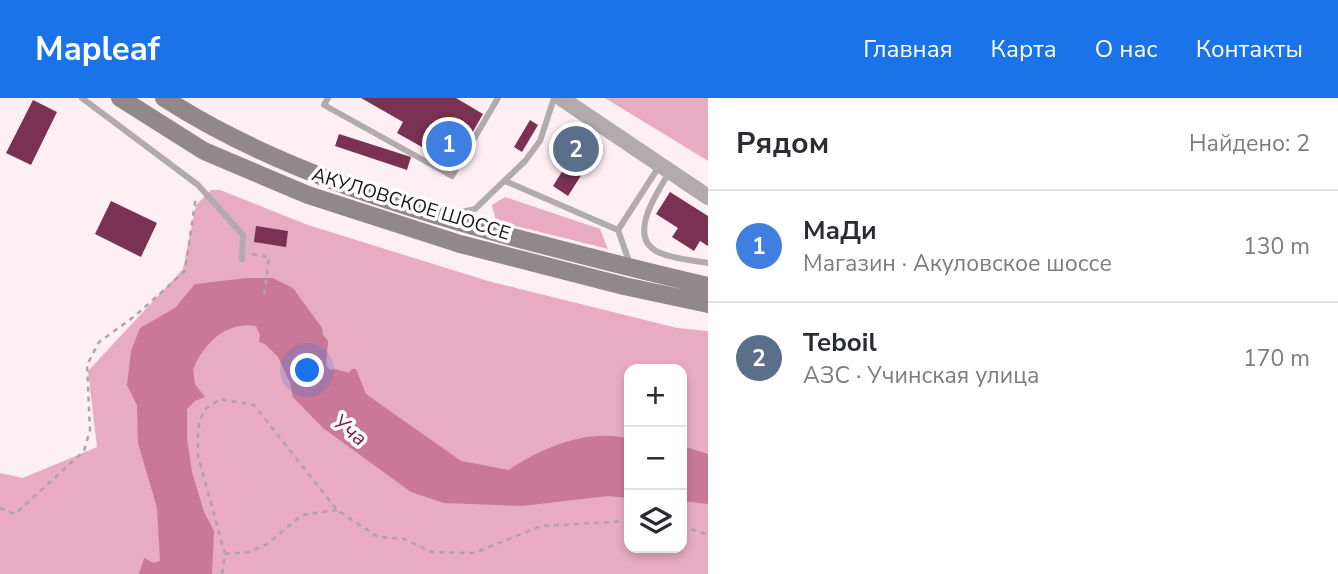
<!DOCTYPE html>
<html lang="ru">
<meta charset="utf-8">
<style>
body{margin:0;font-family:"Nunito Sans",sans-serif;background:#f2f2f3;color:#2b2b33}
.controls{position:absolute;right:21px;bottom:21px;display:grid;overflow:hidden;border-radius:14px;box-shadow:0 4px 10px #0003}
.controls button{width:63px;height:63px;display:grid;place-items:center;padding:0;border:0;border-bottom:2px solid #e1e1e2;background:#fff;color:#2b2b33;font:35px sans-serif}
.you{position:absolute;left:308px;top:273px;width:24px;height:24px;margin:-18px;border:5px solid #fff;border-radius:50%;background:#1a73e8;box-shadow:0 0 0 10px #1a73e833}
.badge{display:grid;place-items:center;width:46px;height:46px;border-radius:50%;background:#1a73e8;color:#fff;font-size:23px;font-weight:700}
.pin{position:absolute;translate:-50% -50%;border:4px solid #fff;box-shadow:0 2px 7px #0006}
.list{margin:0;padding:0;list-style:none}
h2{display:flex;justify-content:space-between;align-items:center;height:91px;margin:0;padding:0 28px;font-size:30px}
h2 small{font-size:23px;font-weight:400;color:#7c7c81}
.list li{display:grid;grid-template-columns:46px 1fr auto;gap:21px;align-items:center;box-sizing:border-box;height:112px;padding:0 28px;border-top:2px solid #e1e1e2}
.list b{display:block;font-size:26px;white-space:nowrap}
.list p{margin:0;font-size:23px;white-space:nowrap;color:#7c7c81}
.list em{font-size:23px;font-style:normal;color:#7c7c81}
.icon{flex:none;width:38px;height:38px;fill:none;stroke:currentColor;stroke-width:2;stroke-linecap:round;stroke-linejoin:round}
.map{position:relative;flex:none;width:708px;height:476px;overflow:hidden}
header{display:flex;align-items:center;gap:42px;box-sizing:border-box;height:98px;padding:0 35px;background:#1a73e8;color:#fff}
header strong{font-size:33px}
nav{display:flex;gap:38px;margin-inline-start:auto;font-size:24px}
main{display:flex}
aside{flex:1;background:#fff}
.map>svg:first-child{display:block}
.green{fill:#e9abc2;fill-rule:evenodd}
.water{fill:#c97898}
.building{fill:#7b3252}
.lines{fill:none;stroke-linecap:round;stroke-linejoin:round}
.path{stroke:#aea3a7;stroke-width:2.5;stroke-dasharray:5 5;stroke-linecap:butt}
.service{stroke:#b1abad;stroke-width:6}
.tertiary{stroke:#b1abad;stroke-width:16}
.secondary{stroke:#91888b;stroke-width:18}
.labels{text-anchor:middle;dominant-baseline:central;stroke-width:7;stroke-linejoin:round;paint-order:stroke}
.street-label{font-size:19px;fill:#1a1517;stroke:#fff}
.water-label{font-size:21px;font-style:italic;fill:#7e1d4d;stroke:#fff}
</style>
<header>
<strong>Mapleaf</strong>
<nav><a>Главная</a><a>Карта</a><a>О нас</a><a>Контакты</a></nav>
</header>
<main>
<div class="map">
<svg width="708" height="476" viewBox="0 0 708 476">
<rect width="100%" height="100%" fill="#feeff4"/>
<path class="green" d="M 605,0 L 708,0 L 708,63 Z
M 211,92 L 220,92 L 308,127 L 488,183 L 677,230 L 708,233 L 708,476 L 0,476 L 0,375 L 23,380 L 97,349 L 88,273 L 183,171 L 196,107 ZM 629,271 L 682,271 L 682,450 L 629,450 Z
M 505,99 L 600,131 L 608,151 L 496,123 L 492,107 Z"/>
<path class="water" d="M 247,180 L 273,180 L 293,190 L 322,230 L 323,237 L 328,243 L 326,267 L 330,272 L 335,271 L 349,275 L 352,271 L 356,271 L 366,296 L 461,363 L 509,372 C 542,349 590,330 629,341 L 629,400 L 608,398 L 522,408 L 444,405 L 411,394 L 323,330 L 293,299 L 290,285 L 278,259 L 265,246 L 259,244 L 260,237 L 256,228 C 226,223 203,246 193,272 L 195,286 L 205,299 L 195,303 L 187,311 L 187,341 L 192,374 L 204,414 L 214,433 L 212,476 L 139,476 L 144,460 L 154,465 L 160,463 L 157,410 L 138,345 L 137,307 L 127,287 L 131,253 L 140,230 L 175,210 L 195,186 Z
M 682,348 L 708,356 L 708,406 L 682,403 Z"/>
<path class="building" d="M 361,0 L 456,0 L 483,16 L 454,67 L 397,35 L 403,24 Z
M 33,2 L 57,14 L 31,67 L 6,55 Z
M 530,22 L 538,27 L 522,54 L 514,49 Z
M 563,33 L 596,54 L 568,98 L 553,88 L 573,56 L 556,45 Z
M 339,36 L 411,59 L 407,72 L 335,48 Z
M 670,94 L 708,118 L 708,148 L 700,143 L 694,153 L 672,139 L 678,130 L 656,116 Z
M 111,103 L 157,125 L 141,159 L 95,136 Z
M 256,128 L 288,133 L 286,149 L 254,144 Z"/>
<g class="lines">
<path class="path" d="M 252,156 L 269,159 L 264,198
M 0,410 L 15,416 L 84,353 L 90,332 L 87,267 L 99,244 L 135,218 L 185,173 L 196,98
M 682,428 L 708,437
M 225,456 L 249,454 L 267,446 L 302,417 L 337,412
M 222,476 L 225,456 L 198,358 L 198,330 L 204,312 L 220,301 L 254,307 L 337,412 L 378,439 L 404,441 L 432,454 L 474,455 L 541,428 L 629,423"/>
<path class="service" d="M 82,0 L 198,87 L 243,137 L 242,161
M 328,0 L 324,7 L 452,78 L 498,0
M 669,75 C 658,93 626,139 658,154 C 672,161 693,162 708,165
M 505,83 L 618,132 L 630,166
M 452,116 L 475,111 L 525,63 L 540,43 L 554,0
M 618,132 L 660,67"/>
<path class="tertiary" d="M 561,0 L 708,99"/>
<path class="secondary" d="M 120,0 L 204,53 L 308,97 L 460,146 L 624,188 L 708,206
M 164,0 C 269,68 392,106 512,139 C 577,156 642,173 708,188"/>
</g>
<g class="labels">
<g class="street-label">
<text transform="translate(411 106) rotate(17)">АКУЛОВСКОЕ ШОССЕ</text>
</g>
<g class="water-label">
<text transform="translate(350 332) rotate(39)">Уча</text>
</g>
</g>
</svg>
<div class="controls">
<button>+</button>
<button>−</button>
<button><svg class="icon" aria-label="layers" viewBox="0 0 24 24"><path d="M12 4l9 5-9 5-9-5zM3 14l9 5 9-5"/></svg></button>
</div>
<div class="you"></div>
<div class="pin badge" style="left:449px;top:46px;background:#3f7fe0">1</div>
<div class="pin badge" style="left:576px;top:51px;background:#5c6f8a">2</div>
</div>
<aside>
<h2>Рядом<small>Найдено: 2</small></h2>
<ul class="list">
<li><span class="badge" style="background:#3f7fe0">1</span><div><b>МаДи</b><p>Магазин · Акуловское шоссе</p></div><em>130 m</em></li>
<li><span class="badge" style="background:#5c6f8a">2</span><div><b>Teboil</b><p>АЗС · Учинская улица</p></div><em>170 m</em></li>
</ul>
</aside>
</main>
